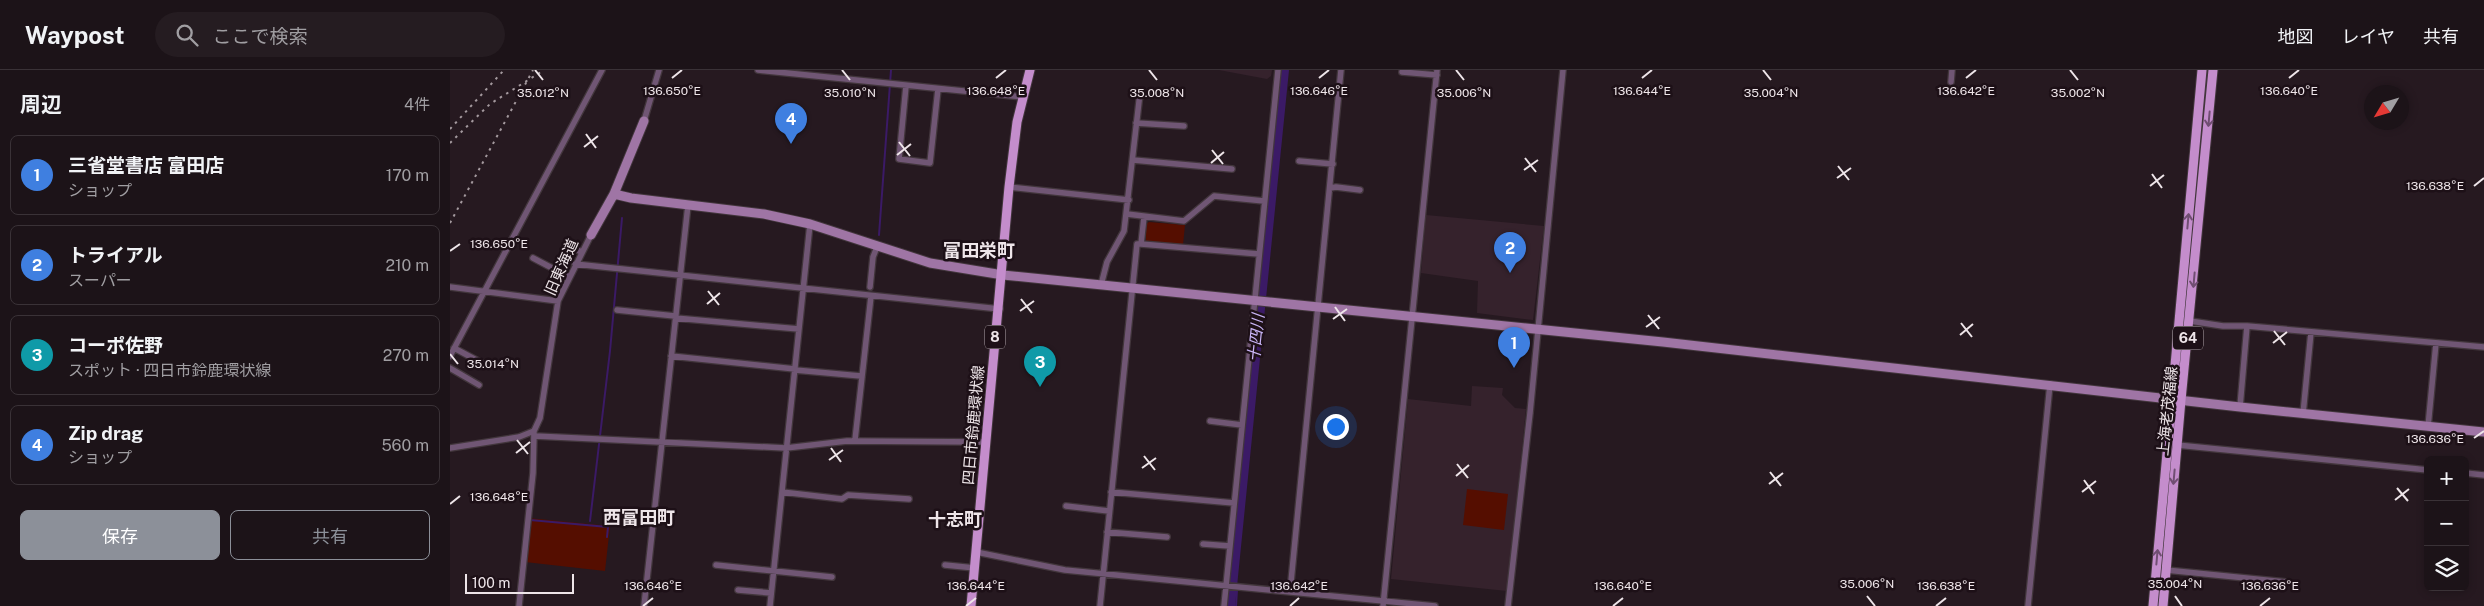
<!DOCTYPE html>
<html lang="ja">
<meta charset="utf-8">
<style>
body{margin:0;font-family:"Public Sans","Noto Sans JP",sans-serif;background:#251c21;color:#f1f3f6}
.controls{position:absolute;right:15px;bottom:15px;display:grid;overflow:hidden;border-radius:8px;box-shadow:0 2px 8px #0003}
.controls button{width:45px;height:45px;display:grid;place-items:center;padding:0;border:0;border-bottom:1px solid #3a3237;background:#1c1318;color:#f1f3f6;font:25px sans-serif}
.compass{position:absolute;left:1914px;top:15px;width:45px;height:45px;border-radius:50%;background:#1c1318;box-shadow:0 2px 8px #0003;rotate:232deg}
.scale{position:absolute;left:15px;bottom:12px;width:109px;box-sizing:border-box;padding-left:5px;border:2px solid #eee5e9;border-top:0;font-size:14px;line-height:18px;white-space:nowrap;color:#eee5e9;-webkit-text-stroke:4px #1d1017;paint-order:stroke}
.you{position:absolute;left:885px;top:356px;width:18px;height:18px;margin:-12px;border:4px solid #fff;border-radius:50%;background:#1a73e8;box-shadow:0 0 0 8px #1a73e833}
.badge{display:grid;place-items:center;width:32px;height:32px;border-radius:50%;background:#8c9099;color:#fff;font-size:16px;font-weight:700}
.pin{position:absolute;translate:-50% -41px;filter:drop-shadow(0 1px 2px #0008)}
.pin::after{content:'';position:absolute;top:26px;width:18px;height:15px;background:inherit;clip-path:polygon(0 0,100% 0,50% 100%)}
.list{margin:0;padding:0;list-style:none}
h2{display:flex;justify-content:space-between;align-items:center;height:65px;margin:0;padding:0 20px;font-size:21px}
h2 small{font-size:16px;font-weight:400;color:#a09ea2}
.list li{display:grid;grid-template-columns:32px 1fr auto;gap:15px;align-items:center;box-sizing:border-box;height:80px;margin:0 10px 10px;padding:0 10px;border:1px solid #3a3237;border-radius:8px}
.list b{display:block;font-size:19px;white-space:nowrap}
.list p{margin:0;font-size:16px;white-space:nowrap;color:#a09ea2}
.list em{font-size:16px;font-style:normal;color:#a09ea2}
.actions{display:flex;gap:10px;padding:15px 20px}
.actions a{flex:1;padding:11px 0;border:1px solid #8c9099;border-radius:8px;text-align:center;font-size:18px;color:#8c9099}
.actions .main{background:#8c9099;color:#fff}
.icon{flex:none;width:28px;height:28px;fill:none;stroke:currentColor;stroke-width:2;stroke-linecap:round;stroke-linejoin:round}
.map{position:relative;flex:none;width:2034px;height:536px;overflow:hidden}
header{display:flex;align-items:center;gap:30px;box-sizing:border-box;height:70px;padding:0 25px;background:#1c1318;border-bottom:1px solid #3a3237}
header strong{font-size:24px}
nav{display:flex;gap:28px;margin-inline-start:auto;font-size:18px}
.search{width:350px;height:45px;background:#251c21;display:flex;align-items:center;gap:12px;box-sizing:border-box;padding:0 18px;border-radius:28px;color:#a09ea2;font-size:19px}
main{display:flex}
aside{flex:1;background:#1c1318}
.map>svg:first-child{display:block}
.built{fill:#35222c}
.green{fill:#550e00}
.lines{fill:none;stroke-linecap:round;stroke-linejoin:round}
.stream{stroke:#3b1a66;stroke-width:2}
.river{stroke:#3b1a66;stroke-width:12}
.street-casing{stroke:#42363c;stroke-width:8}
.secondary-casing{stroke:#42363c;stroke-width:11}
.primary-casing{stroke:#42363c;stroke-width:11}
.street{stroke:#705674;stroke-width:5.5}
.secondary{stroke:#9f75a5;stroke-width:9}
.primary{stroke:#c48dcc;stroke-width:9}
.rail{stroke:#a4999e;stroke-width:2;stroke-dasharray:2.5 5;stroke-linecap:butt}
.oneway{stroke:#704e72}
.ticks{fill:none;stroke:#eee5e9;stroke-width:2}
.labels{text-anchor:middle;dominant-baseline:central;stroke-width:5;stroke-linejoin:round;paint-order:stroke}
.shield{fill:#1d1017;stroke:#afa5aa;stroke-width:1}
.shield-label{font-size:14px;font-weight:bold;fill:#eee5e9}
.street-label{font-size:15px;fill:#eee5e9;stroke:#1d1017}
.water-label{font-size:16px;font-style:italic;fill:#c8b4f6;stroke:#1d1017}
.quarter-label{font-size:18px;font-weight:bold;fill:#eee5e9;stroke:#1d1017}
.ticks-label{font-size:12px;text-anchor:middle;fill:#eee5e9;stroke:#1d1017;stroke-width:5;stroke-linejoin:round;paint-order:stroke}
</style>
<header>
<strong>Waypost</strong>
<div class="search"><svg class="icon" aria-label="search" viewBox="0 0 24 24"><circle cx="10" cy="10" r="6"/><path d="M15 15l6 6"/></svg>ここで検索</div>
<nav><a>地図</a><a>レイヤ</a><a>共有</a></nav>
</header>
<main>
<aside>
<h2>周辺<small>4件</small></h2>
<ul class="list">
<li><span class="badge" style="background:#3f7fe0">1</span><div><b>三省堂書店 富田店</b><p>ショップ</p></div><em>170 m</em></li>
<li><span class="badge" style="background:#3f7fe0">2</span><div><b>トライアル</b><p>スーパー</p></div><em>210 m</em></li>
<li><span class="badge" style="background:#0f9aa8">3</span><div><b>コーポ佐野</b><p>スポット · 四日市鈴鹿環状線</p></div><em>270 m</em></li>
<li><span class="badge" style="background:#3f7fe0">4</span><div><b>Zip drag</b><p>ショップ</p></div><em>560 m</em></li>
</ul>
<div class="actions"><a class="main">保存</a><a>共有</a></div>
</aside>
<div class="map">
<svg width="2034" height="536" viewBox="0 0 2034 536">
<rect width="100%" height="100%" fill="#261920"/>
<path class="built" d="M 769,0 L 822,0 L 821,6 L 817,9 Z
M 976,145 L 1094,156 L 1083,250 L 1027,243 L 1028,211 L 971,203 Z
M 1022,316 L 1053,318 L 1052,325 L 1065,338 L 1076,339 L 1057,521 L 941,509 L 958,329 L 1021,336 Z"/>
<path class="green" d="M 699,152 L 735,155 L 733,175 L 696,171 L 696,154 Z
M 1017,419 L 1058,424 L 1054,460 L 1013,455 Z
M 78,448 L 160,456 L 155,501 L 75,492 Z"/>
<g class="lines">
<path class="stream" d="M 429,165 L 441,0
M 140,451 L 160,281 L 172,148
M 80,452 L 80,450 L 158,457 L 157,467
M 786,536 L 787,520"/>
<path class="river" d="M 779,536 L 833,0"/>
<defs>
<path id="street" d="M 308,0 L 572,27
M 952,2 L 987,5
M 1501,12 L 1502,0
M 456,16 L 449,89 L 480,93 L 488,19
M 194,51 L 209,0
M 686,53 L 734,56
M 683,90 L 782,99
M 849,91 L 883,94
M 559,117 L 679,130
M 880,118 L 886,117 L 910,120
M 677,144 L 734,151 L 764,126 L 814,131
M 694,147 L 691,174 L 809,184
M 119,175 L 131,182
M 83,188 L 119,207
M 125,194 L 550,239
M 651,215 L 657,192 L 674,161 L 690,23
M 0,217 L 108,231
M 420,217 L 423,187 L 427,177
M 167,240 L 225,246
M 225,248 L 349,259
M 1740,251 L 1773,256 L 1797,256 L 2034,277
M 4,278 L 32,293
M 0,286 L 152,0
M 221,286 L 345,299
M 0,298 L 29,315
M 345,300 L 411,306
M 1790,337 L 1797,256
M 1853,344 L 1861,262
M 760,351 L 792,355
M 1978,357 L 1986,273
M 85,366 L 336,378 L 397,371 L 535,372
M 405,370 L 421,226
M 1727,375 L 1978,400
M 0,378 L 69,367 L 84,361 L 90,348 L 108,231 L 141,165
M 2015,403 L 2034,405
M 332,422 L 392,429 L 398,425 L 459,429
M 661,422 L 784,433
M 616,436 L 659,441
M 657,462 L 717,467
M 753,474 L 780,476
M 526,482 L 615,500 L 985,536
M 266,495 L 382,507
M 495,495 L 525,498
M 1716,500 L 1836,512
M 288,520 L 321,523
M 840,522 L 891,0
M 69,536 L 83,403 L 84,363
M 194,536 L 238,135
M 320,536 L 360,154
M 650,536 L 687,174 L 691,174
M 774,536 L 828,0
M 933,536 L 987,0
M 1058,536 L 1080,343 L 1113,0
M 1578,536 L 1600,314"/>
<path id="secondary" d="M 164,124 L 181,128 L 314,144 L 360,154 L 480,193 L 553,205 L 1213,272 L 1790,337 L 2034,362
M 141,165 L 164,124 L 194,51"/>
<path id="primary" d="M 521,536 L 559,117 L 567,52 L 580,0
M 1703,536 L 1752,0
M 1713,536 L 1731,330 L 1763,0"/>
</defs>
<use href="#street" class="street-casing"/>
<use href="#secondary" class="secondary-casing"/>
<use href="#primary" class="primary-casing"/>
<use href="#street" class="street"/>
<use href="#secondary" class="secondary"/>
<use href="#primary" class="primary"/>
<path class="rail" d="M 0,59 L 54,0
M 0,73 L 40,34 L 94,0
M 0,153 L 83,0"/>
</g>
<defs><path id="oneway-shaft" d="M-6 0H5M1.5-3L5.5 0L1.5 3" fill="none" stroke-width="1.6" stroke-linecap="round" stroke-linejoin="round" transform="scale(1.25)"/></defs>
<g class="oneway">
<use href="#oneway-shaft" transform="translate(1759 49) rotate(95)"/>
<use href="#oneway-shaft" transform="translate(1738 151) rotate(-85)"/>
<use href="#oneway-shaft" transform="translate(1744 210) rotate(95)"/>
<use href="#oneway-shaft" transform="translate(1724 407) rotate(95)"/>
<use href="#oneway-shaft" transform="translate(1707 487) rotate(-85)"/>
</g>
<path class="ticks" d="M 85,0 L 93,10M 392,0 L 400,10M 699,0 L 707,10M 1006,0 L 1014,10M 1313,0 L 1321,10M 1620,0 L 1628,10M 222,8 L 232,0M 546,8 L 556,0M 869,8 L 879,0M 1192,8 L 1202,0M 1516,8 L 1526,0M 1839,8 L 1849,0M 136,64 L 146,78M 449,72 L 460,86M 134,77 L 148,66M 762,80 L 773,94M 447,85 L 461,74M 1075,88 L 1086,102M 761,93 L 774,82M 1388,96 L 1399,110M 1074,100 L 1088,90M 1702,104 L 1712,118M 1387,108 L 1401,98M 1700,116 L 1714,105M 2024,116 L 2034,108M 0,181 L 10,174M 258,221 L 269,235M 571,229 L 582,243M 257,234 L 270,223M 885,237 L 895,251M 570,241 L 584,231M 1198,245 L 1209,259M 883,249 L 897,239M 1511,253 L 1522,267M 1196,257 L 1210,247M 1824,261 L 1835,275M 1510,265 L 1523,254M 1823,273 L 1837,262M 0,284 L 8,294M 2024,368 L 2034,361M 67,370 L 78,384M 381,378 L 391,392M 66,383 L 80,372M 694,386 L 705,400M 379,390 L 393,380M 1007,394 L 1018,408M 692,398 L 706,388M 1320,402 L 1331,416M 1006,406 L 1019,395M 1634,410 L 1644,424M 1319,414 L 1333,403M 1947,418 L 1958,431M 1632,422 L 1646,411M 1945,430 L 1959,419M 0,434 L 10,426M 1417,526 L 1425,536M 1725,526 L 1732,536M 193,536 L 203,528M 516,536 L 526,528M 840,536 L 849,528M 1163,536 L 1173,528M 1486,536 L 1496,528M 1810,536 L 1820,528"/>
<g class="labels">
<g class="shield">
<rect x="535" y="255.5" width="20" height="23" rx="4"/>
<rect x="1723" y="256.5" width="30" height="23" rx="4"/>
</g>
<g class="shield-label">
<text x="545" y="267">8</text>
<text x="1738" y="268">64</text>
</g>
<g class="street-label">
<text transform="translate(111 197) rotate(-66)">旧東海道</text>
<text transform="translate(1717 341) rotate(-84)">上海老茂福線</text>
<text transform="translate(523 355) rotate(-85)">四日市鈴鹿環状線</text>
</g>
<g class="water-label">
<text transform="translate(806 268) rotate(-84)">十四川</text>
</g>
<g class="quarter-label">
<text x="529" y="180">富田栄町</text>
<text x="189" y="447">西富田町</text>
<text x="505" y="449">十志町</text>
</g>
</g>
<g class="ticks-label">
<text x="222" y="25">136.650°E</text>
<text x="546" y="25">136.648°E</text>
<text x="869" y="25">136.646°E</text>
<text x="1192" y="25">136.644°E</text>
<text x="1516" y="25">136.642°E</text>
<text x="1839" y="25">136.640°E</text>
<text x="93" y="27">35.012°N</text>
<text x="400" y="27">35.010°N</text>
<text x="707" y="27">35.008°N</text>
<text x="1014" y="27">35.006°N</text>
<text x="1321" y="27">35.004°N</text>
<text x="1628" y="27">35.002°N</text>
<text x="1985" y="120">136.638°E</text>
<text x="49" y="178">136.650°E</text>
<text x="43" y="298">35.014°N</text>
<text x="1985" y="373">136.636°E</text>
<text x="49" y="431">136.648°E</text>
<text x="1417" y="518">35.006°N</text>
<text x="1725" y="518">35.004°N</text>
<text x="203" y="520">136.646°E</text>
<text x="526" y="520">136.644°E</text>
<text x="849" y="520">136.642°E</text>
<text x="1173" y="520">136.640°E</text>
<text x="1496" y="520">136.638°E</text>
<text x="1820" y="520">136.636°E</text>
</g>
</svg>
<div class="controls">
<button>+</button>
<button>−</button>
<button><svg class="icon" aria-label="layers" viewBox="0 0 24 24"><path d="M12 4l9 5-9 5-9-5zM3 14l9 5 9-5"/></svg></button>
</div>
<svg class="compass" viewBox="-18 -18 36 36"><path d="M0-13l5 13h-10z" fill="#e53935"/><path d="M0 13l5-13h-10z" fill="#a09ea2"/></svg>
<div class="scale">100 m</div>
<div class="you"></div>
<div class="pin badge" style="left:1064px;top:298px;background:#3f7fe0">1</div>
<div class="pin badge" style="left:1060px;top:203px;background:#3f7fe0">2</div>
<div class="pin badge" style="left:590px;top:317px;background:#0f9aa8">3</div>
<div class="pin badge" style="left:341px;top:74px;background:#3f7fe0">4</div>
</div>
</main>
